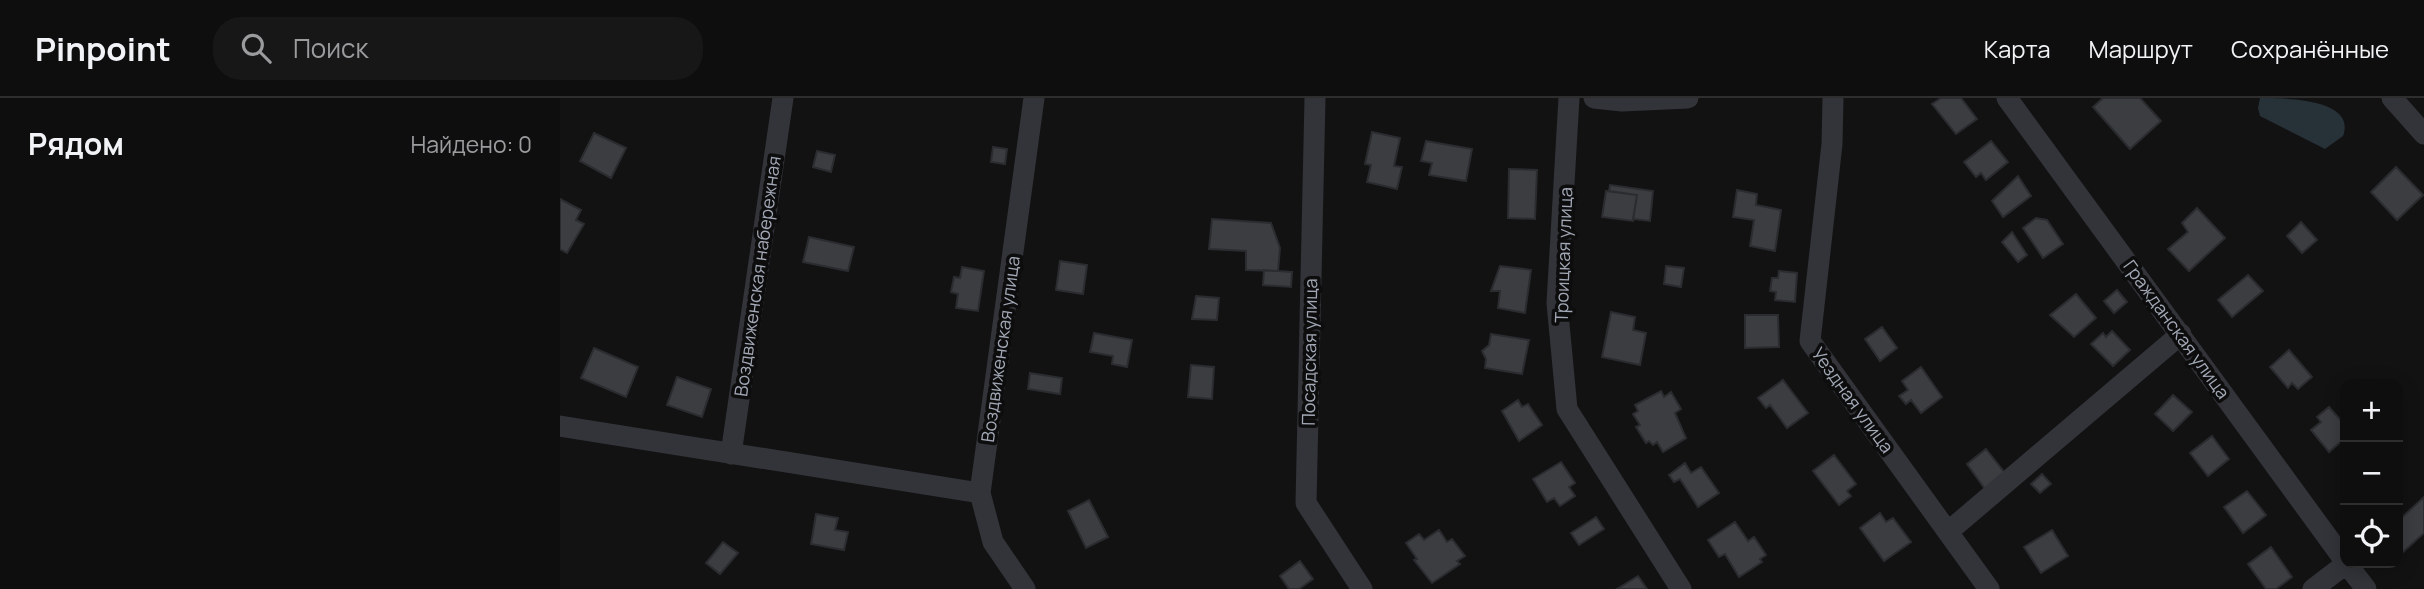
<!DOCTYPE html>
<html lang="ru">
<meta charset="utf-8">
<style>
body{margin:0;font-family:Manrope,sans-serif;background:#171717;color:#f1f3f6}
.controls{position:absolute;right:21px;bottom:21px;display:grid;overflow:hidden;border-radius:14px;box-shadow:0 4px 18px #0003}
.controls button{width:63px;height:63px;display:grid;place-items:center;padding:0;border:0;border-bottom:2px solid #2e2e2e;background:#0e0e0e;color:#f1f3f6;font:35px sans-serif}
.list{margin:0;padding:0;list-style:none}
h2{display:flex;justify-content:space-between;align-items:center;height:91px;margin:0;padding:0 28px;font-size:30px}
h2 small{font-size:23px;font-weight:400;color:#9b9c9e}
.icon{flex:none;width:38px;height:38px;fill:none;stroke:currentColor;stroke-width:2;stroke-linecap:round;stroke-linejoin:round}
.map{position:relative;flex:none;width:1864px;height:491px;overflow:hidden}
header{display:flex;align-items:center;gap:42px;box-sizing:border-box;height:98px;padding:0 35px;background:#0e0e0e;border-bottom:2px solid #2e2e2e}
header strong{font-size:33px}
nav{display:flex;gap:38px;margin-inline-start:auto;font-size:24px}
.search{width:490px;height:63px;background:#171717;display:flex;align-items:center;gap:18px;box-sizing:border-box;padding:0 24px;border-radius:28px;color:#9b9c9e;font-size:26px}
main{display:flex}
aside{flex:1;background:#0e0e0e}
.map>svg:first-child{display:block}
.water{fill:#273138}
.building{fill:#3c3d41;stroke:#2b2c30;stroke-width:2}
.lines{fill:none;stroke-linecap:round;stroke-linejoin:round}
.minor{stroke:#323439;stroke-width:21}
.labels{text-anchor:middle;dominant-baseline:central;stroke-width:7;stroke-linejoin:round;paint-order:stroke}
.street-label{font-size:18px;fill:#a2a8b5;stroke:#0d0d0e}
</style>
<header>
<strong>Pinpoint</strong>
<div class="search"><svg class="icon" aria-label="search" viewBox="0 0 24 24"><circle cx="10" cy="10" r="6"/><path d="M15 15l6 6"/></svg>Поиск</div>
<nav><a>Карта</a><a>Маршрут</a><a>Сохранённые</a></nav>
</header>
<main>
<aside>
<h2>Рядом<small>Найдено: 0</small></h2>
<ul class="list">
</ul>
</aside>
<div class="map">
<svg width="1864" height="491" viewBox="0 0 1864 491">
<rect width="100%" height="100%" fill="#121213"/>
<path class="water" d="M 1700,0 C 1722,0 1797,0 1783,38 L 1765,51 L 1700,18 L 1698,10 Z"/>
<path class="building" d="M 1381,0 L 1401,0 L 1417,21 L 1396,36 L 1372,6 Z
M 1543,0 L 1580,0 L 1601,23 L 1570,51 L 1533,9 Z
M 812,34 L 840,40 L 834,68 L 842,69 L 837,91 L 807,84 L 811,67 L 805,66 Z
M 34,35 L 66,50 L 51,80 L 20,63 Z
M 866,43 L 912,51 L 906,83 L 869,77 L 872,65 L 861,63 Z
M 1431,43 L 1448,64 L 1426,82 L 1421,75 L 1416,79 L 1404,64 Z
M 433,49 L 447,51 L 445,66 L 431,64 Z
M 257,53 L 275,57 L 271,74 L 253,69 Z
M 1836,69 L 1863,97 L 1837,122 L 1811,94 Z
M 949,71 L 977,72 L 975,121 L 948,120 Z
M 1458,78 L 1471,98 L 1443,119 L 1432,103 Z
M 1050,87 L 1093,93 L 1090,123 L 1073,121 L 1077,97 L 1049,93 Z
M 1177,92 L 1197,96 L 1196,107 L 1221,112 L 1215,153 L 1190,148 L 1194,122 L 1173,119 Z
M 1046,93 L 1077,97 L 1073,123 L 1042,119 Z
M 0,101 L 21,112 L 16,122 L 24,126 L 7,155 L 0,151 Z
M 1637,110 L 1665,140 L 1629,173 L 1608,151 L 1628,134 L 1622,125 Z
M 1476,120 L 1487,122 L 1503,146 L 1483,160 L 1463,130 Z
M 652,121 L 711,125 L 720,150 L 718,173 L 686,172 L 686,153 L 649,151 Z
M 1741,124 L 1757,142 L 1742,155 L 1727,138 Z
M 1452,134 L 1467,157 L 1458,164 L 1442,144 Z
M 249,139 L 294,149 L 288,173 L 243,164 Z
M 500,163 L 527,167 L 523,196 L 496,192 Z
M 940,168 L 971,172 L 965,215 L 938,210 L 940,193 L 931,193 Z
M 1106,168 L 1124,170 L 1121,189 L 1104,186 Z
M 402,169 L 424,173 L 418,213 L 396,210 L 398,196 L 391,194 L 394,179 L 400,180 Z
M 704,172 L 732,174 L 731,189 L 703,187 Z
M 1219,173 L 1237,175 L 1235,204 L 1215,202 L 1216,194 L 1210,193 L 1212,180 L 1218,180 Z
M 1688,177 L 1703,193 L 1672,219 L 1658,202 Z
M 1557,192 L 1567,204 L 1554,215 L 1544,203 Z
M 1516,196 L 1536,220 L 1514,239 L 1490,217 Z
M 636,198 L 659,200 L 657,222 L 632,221 Z
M 1051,214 L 1075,219 L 1073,232 L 1086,235 L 1080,267 L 1042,259 Z
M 1185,217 L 1218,217 L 1219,249 L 1185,250 Z
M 1322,229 L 1337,250 L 1320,263 L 1305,241 Z
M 1552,233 L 1570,252 L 1553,268 L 1531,246 L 1543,235 L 1546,239 Z
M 534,235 L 572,242 L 567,269 L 552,266 L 553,258 L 530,254 Z
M 931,236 L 969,242 L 962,276 L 925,270 L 926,261 L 922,253 L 929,247 Z
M 34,250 L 78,269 L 66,299 L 21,280 Z
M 1729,252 L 1752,279 L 1738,291 L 1732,285 L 1728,290 L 1710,269 Z
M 631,267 L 654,269 L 652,301 L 628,299 Z
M 1361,269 L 1382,299 L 1361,315 L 1351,302 L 1346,306 L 1339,298 L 1348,292 L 1342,283 Z
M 470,275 L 502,280 L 500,296 L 468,291 Z
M 117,279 L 151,291 L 142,319 L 107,307 Z
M 1223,282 L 1248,315 L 1227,330 L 1210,307 L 1206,310 L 1198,300 Z
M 1101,293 L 1104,299 L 1111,294 L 1121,311 L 1115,315 L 1126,340 L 1103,354 L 1097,344 L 1093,347 L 1089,343 L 1086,345 L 1076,329 L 1080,327 L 1073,316 L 1078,313 L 1075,307 Z
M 1613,297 L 1632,314 L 1613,333 L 1595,316 Z
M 958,302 L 962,309 L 968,306 L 982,327 L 959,343 L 942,313 Z
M 1769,309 L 1785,327 L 1785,340 L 1769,354 L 1751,332 L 1761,324 L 1757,319 Z
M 1652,338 L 1669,361 L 1648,378 L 1630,355 Z
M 1426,351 L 1445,375 L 1425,391 L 1407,366 Z
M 1274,357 L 1296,386 L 1287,393 L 1291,398 L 1279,407 L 1253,373 Z
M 1001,364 L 1015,385 L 1009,389 L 1015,398 L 1000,408 L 994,400 L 987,404 L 973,381 Z
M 1125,365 L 1131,375 L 1141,369 L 1159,395 L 1138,409 L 1120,381 L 1114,384 L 1109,377 Z
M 1482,376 L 1491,386 L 1480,395 L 1471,386 Z
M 1687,393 L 1706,417 L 1683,435 L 1664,409 Z
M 1864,399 L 1864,435 L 1842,455 L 1838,450 L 1838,423 Z
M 529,402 L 548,439 L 526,450 L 508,413 Z
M 1320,415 L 1326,424 L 1333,420 L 1351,444 L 1324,463 L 1300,430 Z
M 256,416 L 278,420 L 275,432 L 288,434 L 284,452 L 251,446 Z
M 1036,419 L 1044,431 L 1019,447 L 1011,435 Z
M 1175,424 L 1188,443 L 1194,439 L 1206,457 L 1200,461 L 1202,464 L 1179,479 L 1165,456 L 1159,459 L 1148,442 Z
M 879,432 L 887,444 L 892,441 L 905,458 L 897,463 L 900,466 L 872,485 L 854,462 L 857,461 L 846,445 L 859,436 L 864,442 Z
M 1492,432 L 1508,458 L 1481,475 L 1464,449 Z
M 163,444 L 178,455 L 160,476 L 146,465 Z
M 1711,449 L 1732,479 L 1716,491 L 1706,491 L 1688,466 Z
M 740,463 L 753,481 L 739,491 L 729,491 L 720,478 Z
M 1078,478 L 1087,491 L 1057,491 Z"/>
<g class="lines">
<path class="minor" d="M 755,0 L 746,405 L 802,491
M 1009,0 L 997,205 L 1007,311 L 1121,491
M 1034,0 L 1062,3 L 1128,0
M 1273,0 L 1272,46 L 1250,243 L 1429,491
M 1447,0 L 1785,463
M 1832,0 L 1864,36
M 0,328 L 420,395
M 171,356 L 223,0
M 1389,433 L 1621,236
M 1786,465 L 1806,491
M 465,491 L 433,444 L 420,395 L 474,0
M 1753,491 L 1787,465"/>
</g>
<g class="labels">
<g class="street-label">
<text transform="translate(1003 157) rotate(-88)">Троицкая улица</text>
<text transform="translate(197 178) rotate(-82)">Воздвиженская набережная</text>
<text transform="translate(1617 231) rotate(54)">Гражданская улица</text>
<text transform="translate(440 251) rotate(-82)">Воздвиженская улица</text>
<text transform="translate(749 254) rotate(-89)">Посадская улица</text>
<text transform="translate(1293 302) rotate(54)">Уездная улица</text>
</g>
</g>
</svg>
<div class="controls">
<button>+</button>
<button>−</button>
<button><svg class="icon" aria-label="locate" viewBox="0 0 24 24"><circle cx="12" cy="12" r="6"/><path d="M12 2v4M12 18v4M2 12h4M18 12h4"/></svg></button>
</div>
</div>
</main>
